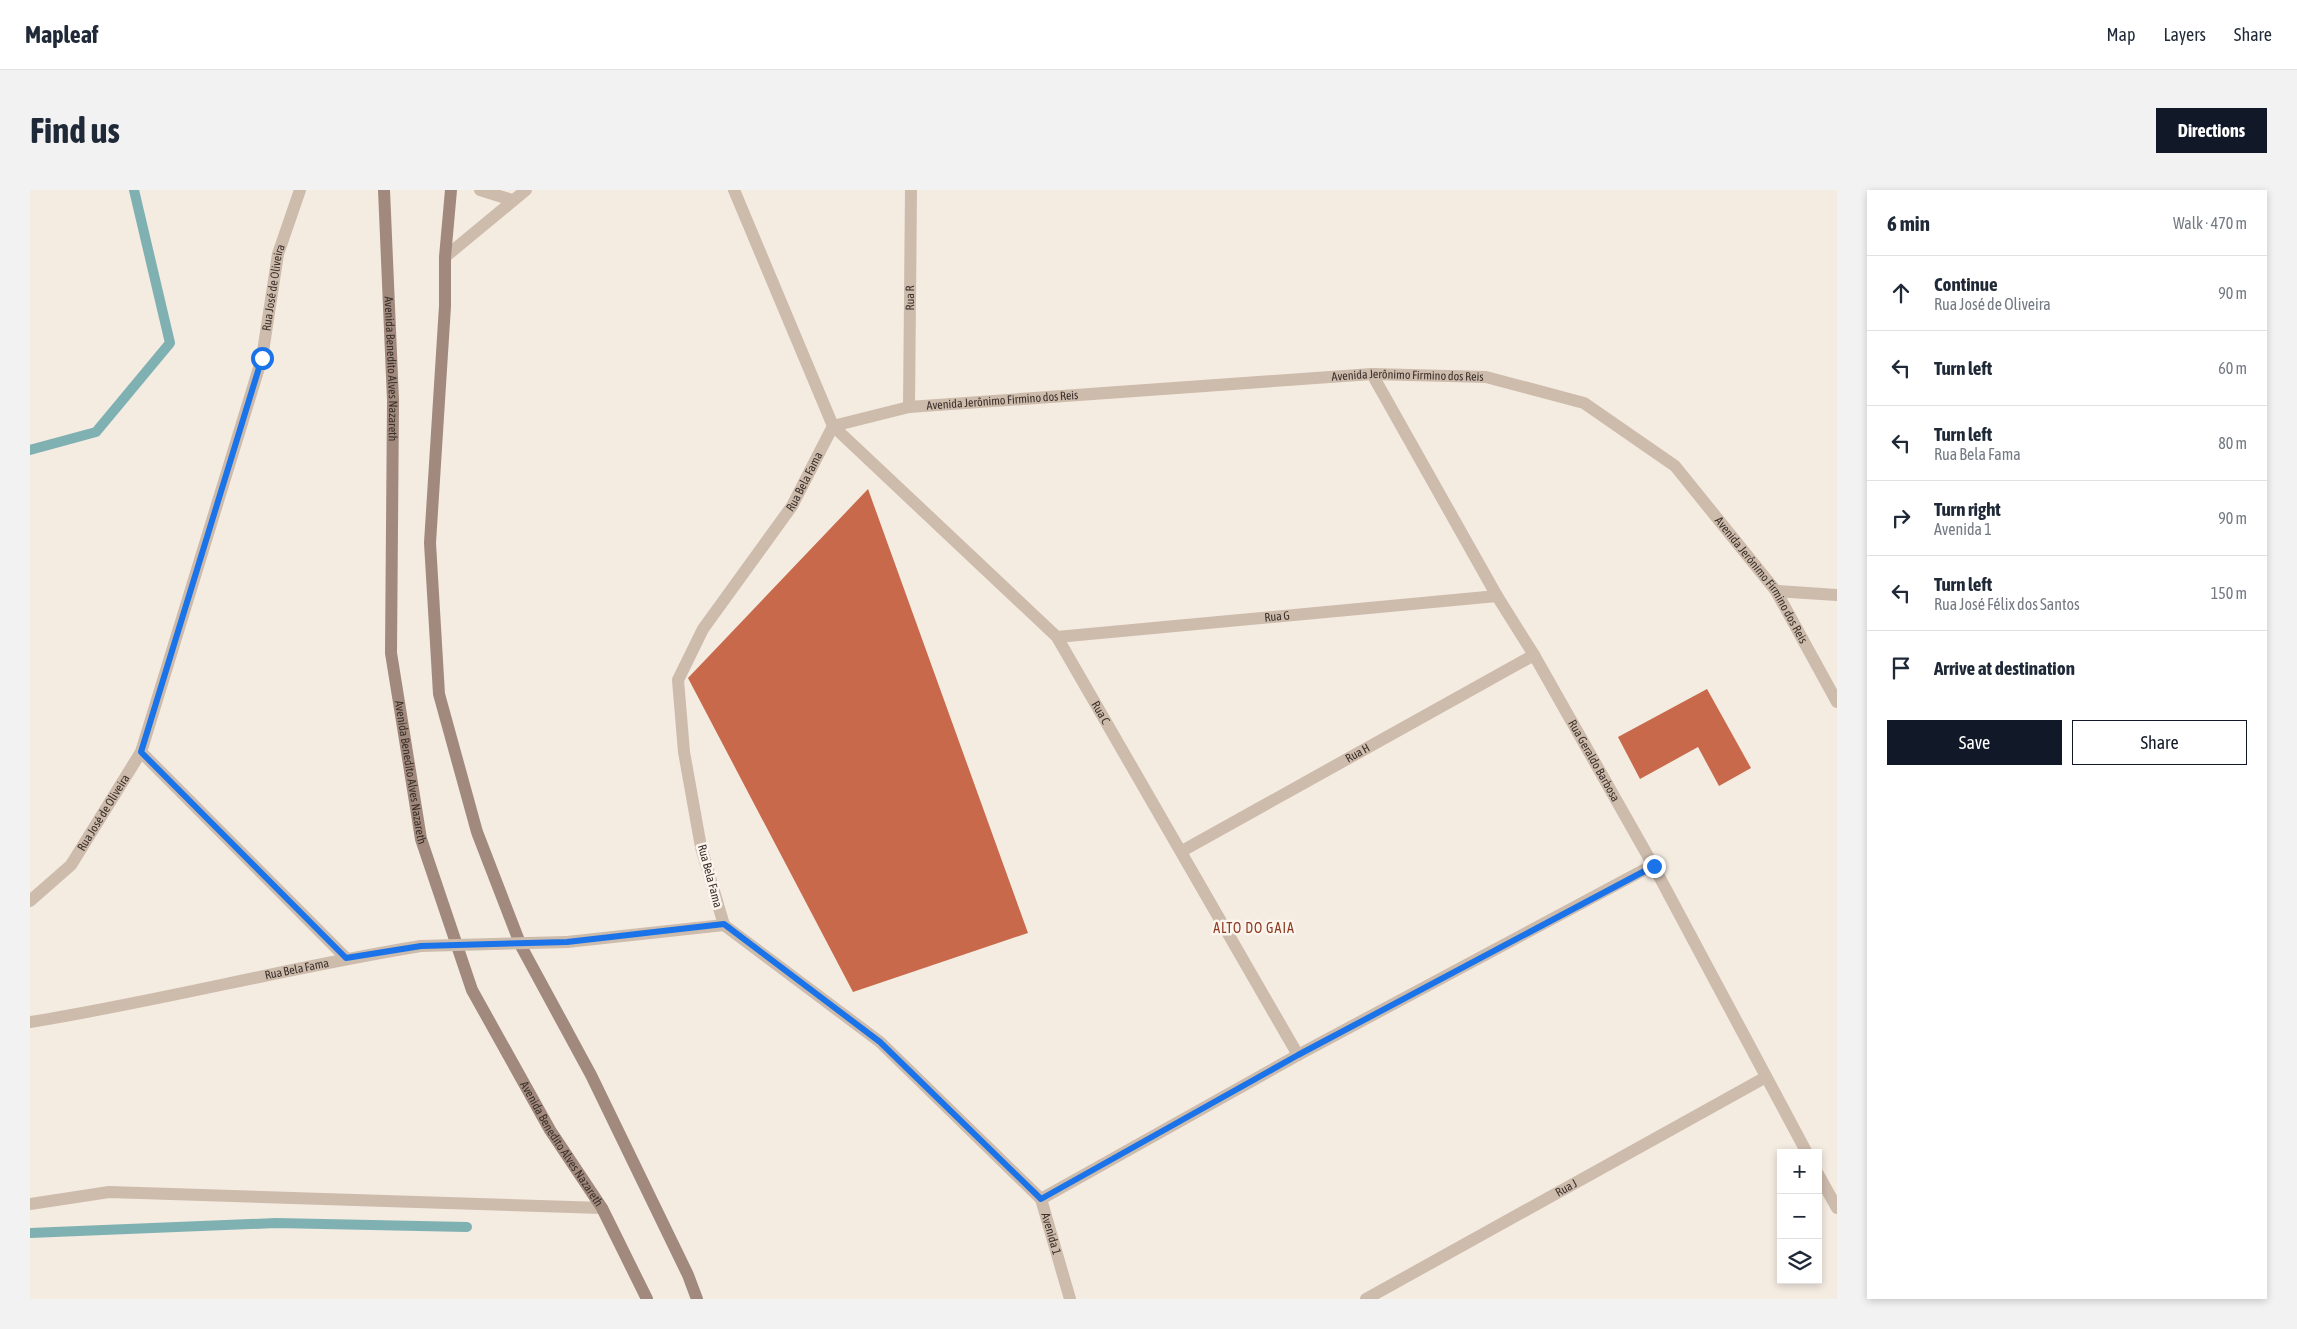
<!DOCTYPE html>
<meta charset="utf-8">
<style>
body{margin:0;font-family:"Asap Condensed",sans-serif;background:#f2f2f3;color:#1f2937}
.controls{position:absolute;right:15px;bottom:15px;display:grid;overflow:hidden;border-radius:0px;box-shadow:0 2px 8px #0003}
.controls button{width:45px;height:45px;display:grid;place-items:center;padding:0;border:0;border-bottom:1px solid #e0e1e3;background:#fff;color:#1f2937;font:25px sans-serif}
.stop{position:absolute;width:15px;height:15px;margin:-11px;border:4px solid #1a73e8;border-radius:50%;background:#fff}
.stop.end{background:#1a73e8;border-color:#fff;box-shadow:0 1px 5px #0008}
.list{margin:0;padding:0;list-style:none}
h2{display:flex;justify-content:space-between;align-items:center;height:65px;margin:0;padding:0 20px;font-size:21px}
h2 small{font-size:16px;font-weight:400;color:#747a83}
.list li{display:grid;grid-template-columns:32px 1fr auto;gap:15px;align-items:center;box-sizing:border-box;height:75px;padding:0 20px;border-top:1px solid #e0e1e3}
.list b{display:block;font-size:19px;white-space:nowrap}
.list p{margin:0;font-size:16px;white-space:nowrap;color:#747a83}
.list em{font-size:16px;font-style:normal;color:#747a83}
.actions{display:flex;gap:10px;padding:15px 20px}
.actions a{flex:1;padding:11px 0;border:1px solid #111827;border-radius:0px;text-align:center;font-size:18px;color:#111827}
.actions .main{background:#111827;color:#fff}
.icon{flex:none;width:28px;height:28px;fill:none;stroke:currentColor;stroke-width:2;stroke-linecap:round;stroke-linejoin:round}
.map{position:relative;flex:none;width:1807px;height:1109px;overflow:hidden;border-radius:0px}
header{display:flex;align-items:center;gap:30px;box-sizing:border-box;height:70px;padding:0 25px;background:#fff;border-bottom:1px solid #e0e1e3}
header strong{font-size:24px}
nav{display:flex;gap:28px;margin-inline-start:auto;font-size:18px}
.intro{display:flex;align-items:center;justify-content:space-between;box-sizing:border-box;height:120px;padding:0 30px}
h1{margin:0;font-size:35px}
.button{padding:12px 22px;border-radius:0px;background:#111827;color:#fff;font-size:18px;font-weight:700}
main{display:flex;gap:30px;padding:0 30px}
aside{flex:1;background:#fff;border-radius:0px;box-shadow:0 2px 8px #0003}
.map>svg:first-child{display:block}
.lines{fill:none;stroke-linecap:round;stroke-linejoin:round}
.stream{stroke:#7fb0b2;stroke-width:10}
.building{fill:#c8694b}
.street{stroke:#cdbbac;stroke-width:12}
.secondary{stroke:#a18a7d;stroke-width:12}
.street-bridge{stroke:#cdbbac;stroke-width:12}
.route{stroke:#1a73e8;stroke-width:6}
.labels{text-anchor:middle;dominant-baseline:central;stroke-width:5;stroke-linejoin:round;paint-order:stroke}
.street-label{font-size:12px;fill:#3b302b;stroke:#fbf5ee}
.neighbourhood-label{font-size:14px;letter-spacing:1px;fill:#8c3b22;stroke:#fbf5ee}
</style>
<header>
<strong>Mapleaf</strong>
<nav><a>Map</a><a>Layers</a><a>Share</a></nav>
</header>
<div class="intro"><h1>Find us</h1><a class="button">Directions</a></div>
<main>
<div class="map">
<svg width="1807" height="1109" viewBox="0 0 1807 1109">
<rect width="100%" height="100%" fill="#f4ebe1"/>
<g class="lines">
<path class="stream" d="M 0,260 L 66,242 L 140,153 L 104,0
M 0,1043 L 246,1033 L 437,1037"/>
</g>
<path class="building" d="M 838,299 L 998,743 L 823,802 L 658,488 Z
M 1677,499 L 1721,578 L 1689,596 L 1668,557 L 1610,589 L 1588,547 Z"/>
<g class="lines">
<g class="street">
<path d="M 450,0 L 482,10"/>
<path id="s1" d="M 704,0 L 803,236 L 1027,447 L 1268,865"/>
<path d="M 415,67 L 496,0"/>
<path id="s2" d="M 1342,184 L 1467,406 L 1504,465 L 1623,675 L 1777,963"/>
<path id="s3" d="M 879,217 L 881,0"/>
<path id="s4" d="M 803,236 L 879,217 L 1342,184 L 1456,187 L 1554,213 L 1645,276 L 1746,401 L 1807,512"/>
<path d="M 1746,401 L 1807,405"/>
<path id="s5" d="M 1027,447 L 1467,406"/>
<path d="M 111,562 L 316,768"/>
<path id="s6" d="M 1152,661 L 1504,465"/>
<path id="s7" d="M 0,711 L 41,675 L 111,562 L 232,168 L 248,64 L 270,0"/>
<path id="s8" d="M 694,735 L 671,657 L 654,562 L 648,490 L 673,439 L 762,316 L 803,236"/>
<path id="s9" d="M 694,735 L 850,852 L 1011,1009 L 1040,1109"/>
<path d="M 537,752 L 694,735"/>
<path id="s10" d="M 0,832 C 131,811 260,777 391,756"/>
<path d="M 1788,984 L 1807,1018"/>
<path d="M 1011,1009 L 1268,865 L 1623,675"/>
<path d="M 0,1014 L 79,1002 L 572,1018"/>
<path id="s11" d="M 1336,1109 L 1736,887"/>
</g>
<g class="secondary">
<path id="s12" d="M 354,0 L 363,210 L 361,463 L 391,649 L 442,800 L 520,940 L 572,1018 L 617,1109"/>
<path d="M 421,0 L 415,67 L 415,116 L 400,353 L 409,504 L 447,642 L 491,756 L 561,885 L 658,1085 L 667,1109"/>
</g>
<path class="street-bridge" d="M 391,756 L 537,752"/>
</g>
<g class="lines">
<path class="route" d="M 232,168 L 111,562 L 316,768 L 391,756 L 537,752 L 694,734 L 850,852 L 1011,1009 L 1268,865 L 1624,676"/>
</g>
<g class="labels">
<g class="street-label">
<text stroke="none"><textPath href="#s7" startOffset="671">Rua José de Oliveira</textPath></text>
<text stroke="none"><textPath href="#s3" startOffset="109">Rua R</textPath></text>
<text stroke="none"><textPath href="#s12" startOffset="179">Avenida Benedito Alves Nazareth</textPath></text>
<text stroke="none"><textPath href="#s4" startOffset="578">Avenida Jerônimo Firmino dos Reis</textPath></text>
<text stroke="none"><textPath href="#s4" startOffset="172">Avenida Jerônimo Firmino dos Reis</textPath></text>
<text stroke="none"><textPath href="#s8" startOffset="486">Rua Bela Fama</textPath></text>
<text stroke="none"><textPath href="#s4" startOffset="1012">Avenida Jerônimo Firmino dos Reis</textPath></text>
<text stroke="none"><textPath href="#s5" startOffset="221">Rua G</textPath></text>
<text stroke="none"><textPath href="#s1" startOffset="651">Rua C</textPath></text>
<text stroke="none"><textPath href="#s6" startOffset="201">Rua H</textPath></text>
<text stroke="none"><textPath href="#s2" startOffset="446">Rua Geraldo Barbosa</textPath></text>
<text stroke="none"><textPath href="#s12" startOffset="584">Avenida Benedito Alves Nazareth</textPath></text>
<text stroke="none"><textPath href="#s7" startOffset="116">Rua José de Oliveira</textPath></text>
<text transform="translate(680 686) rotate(75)">Rua Bela Fama</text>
<text stroke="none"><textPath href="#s10" startOffset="272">Rua Bela Fama</textPath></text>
<text stroke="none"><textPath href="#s12" startOffset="989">Avenida Benedito Alves Nazareth</textPath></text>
<text stroke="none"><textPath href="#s11" startOffset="229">Rua J</textPath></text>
<text stroke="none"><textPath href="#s9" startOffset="456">Avenida 1</textPath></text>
</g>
<g class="neighbourhood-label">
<text x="1224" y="738">ALTO DO GAIA</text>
</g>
</g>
</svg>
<div class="controls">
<button>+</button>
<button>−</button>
<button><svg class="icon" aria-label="layers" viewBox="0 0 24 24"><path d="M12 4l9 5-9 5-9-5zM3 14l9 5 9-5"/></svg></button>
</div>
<div class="stop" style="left:232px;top:168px"></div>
<div class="stop end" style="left:1624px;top:676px"></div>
</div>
<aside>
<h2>6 min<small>Walk · 470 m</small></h2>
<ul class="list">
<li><svg class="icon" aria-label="ahead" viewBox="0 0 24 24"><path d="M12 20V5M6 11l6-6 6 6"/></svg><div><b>Continue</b><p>Rua José de Oliveira</p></div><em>90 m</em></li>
<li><svg class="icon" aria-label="left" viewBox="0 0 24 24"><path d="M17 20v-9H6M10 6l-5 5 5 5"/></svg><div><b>Turn left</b></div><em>60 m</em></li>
<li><svg class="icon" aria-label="left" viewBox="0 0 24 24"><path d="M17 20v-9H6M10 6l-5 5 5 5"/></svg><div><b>Turn left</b><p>Rua Bela Fama</p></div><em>80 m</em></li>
<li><svg class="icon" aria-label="right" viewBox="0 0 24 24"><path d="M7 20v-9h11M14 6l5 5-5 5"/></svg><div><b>Turn right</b><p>Avenida 1</p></div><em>90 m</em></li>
<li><svg class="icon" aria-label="left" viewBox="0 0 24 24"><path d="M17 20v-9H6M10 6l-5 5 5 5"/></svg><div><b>Turn left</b><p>Rua José Félix dos Santos</p></div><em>150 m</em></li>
<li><svg class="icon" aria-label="arrive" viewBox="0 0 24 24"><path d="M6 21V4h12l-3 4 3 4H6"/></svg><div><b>Arrive at destination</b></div></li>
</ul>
<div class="actions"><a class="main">Save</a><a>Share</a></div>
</aside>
</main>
